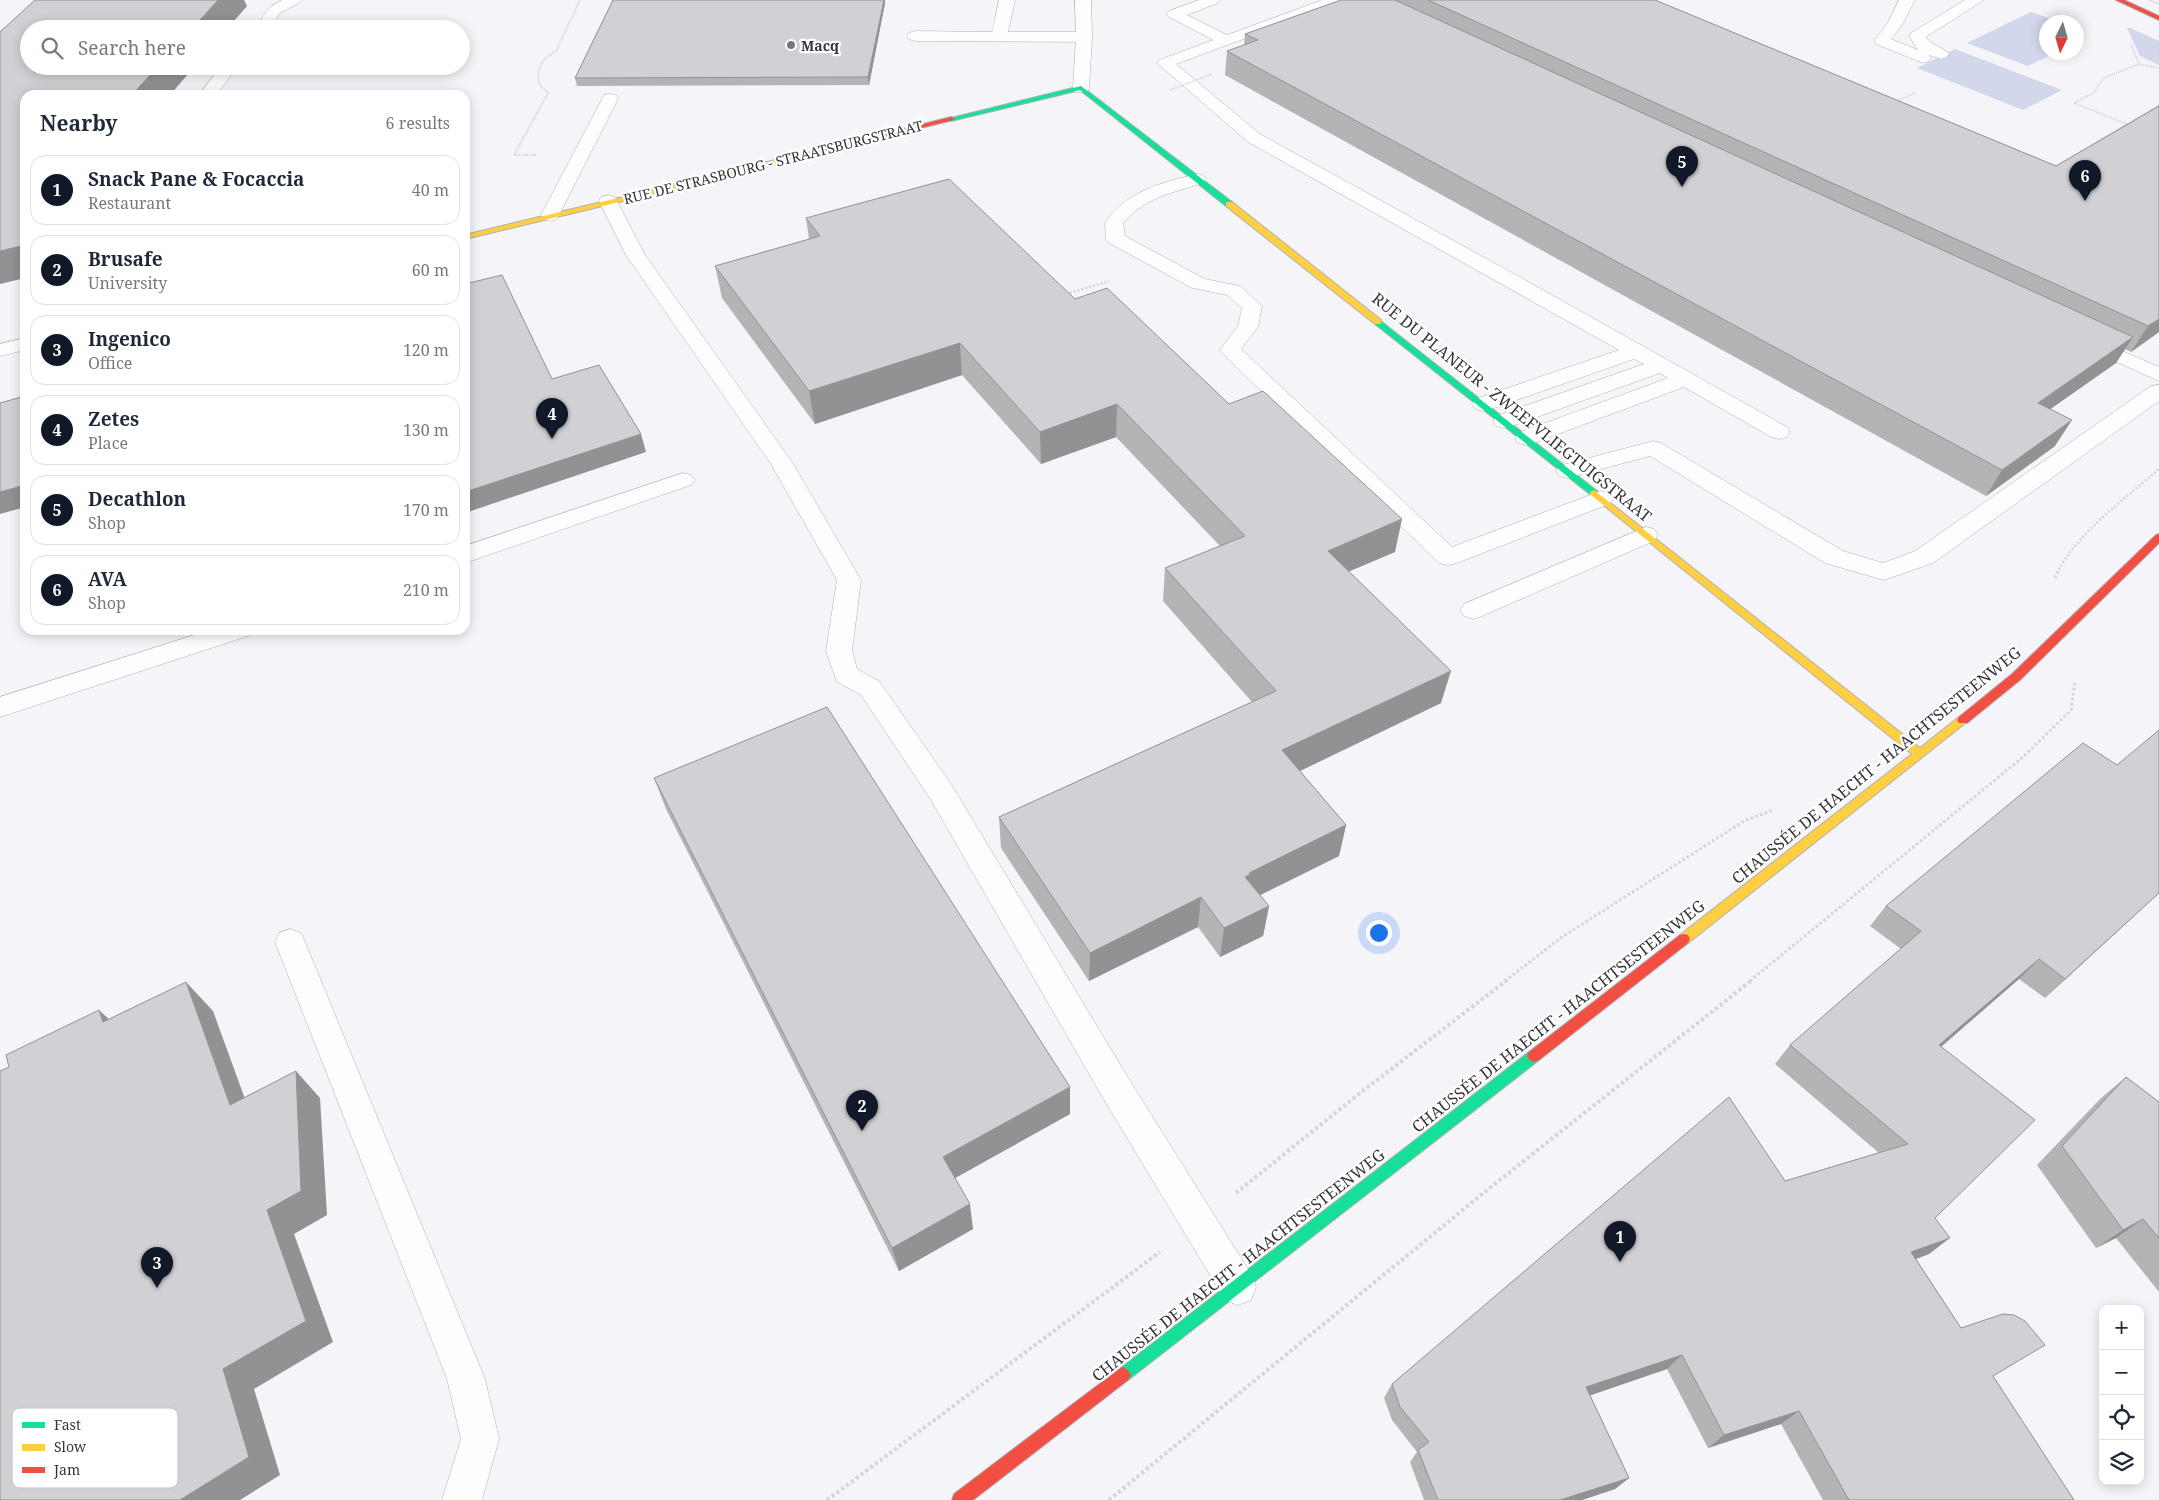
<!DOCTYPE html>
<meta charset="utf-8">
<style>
body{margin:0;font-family:"Noto Serif",serif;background:#f2f2f3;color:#1f2937}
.controls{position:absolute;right:15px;bottom:15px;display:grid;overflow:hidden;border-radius:10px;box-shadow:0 2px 12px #0003}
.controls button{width:45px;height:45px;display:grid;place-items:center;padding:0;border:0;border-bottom:1px solid #e0e1e3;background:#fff;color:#1f2937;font:25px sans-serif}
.compass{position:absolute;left:2039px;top:15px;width:45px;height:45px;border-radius:50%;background:#fff;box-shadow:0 2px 12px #0003;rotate:185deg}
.you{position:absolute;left:1378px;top:932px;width:18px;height:18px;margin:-12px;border:4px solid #fff;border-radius:50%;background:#1a73e8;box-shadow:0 0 0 8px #1a73e833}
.badge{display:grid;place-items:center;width:32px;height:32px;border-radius:50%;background:#111827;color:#fff;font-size:16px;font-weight:700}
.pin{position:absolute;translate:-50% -41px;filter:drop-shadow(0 1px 2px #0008)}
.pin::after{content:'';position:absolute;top:26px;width:18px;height:15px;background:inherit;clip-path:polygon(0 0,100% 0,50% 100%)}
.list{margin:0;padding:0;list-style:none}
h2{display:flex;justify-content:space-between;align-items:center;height:65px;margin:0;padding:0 20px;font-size:21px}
h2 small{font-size:16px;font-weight:400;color:#747a83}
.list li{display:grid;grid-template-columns:32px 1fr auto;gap:15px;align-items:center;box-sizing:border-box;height:70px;margin:0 10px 10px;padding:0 10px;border:1px solid #e0e1e3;border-radius:15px}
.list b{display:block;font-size:19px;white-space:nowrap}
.list p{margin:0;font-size:16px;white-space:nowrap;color:#747a83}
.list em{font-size:16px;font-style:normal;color:#747a83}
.icon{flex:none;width:28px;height:28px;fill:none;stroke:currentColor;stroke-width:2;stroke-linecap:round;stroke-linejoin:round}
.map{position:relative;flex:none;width:2159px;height:1500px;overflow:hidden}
.search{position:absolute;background:#fff;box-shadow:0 2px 12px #0003;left:20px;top:20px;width:450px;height:55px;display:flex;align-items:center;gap:12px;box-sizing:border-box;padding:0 18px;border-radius:28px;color:#747a83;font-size:19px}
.panel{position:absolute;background:#fff;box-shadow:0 2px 12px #0003;left:20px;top:90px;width:450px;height:545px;border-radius:15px}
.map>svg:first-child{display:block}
.green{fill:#d3d7ec}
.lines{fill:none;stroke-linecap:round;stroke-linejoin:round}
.lane-casing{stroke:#b0b1b5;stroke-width:1}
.street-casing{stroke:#b0b1b5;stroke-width:1}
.fast-casing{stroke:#b0b1b5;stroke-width:2}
.slow-casing{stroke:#b0b1b5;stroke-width:2}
.jam-casing{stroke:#b0b1b5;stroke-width:2}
.path-far3{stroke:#d4d5d7;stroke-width:2;stroke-dasharray:1 1;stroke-linecap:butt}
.path-far2{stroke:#d4d5d7;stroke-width:2.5;stroke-dasharray:2 2;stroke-linecap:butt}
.path-far1{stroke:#d4d5d7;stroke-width:3;stroke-dasharray:2.5 2.5;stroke-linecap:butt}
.path{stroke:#d4d5d7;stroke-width:4;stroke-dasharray:3 3;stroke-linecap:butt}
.lane{fill:#fdfdfe;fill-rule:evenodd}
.street{fill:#fdfdfe;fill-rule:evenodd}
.fast{fill:#16e098;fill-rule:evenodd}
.slow{fill:#ffcf43;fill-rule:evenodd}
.jam{fill:#f24e42;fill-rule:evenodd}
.tram{stroke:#d2d2d3;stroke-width:1}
.path-bridge{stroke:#d4d5d7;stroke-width:2;stroke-dasharray:1 1;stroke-linecap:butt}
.wall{fill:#b4b4b7}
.shaded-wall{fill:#929295}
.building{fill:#d1d1d5;stroke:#929295}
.poi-dot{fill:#78787c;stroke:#fff;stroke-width:2}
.labels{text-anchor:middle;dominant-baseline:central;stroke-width:4.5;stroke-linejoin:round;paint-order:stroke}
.far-poi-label{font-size:14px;font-weight:bold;fill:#353639;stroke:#fff;text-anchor:start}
.far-street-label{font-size:14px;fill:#353639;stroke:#fff}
.street-label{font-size:16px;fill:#353639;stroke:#fff}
.key{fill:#fff;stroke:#c2c3c4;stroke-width:1}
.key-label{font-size:14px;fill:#353639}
</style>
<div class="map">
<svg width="2159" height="1500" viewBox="0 0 2159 1500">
<rect width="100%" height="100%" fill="#f4f4f9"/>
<path class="green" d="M 2031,12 L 2059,22 L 2046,22 L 2046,52 L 2055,53 L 2028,66 L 1967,43 Z
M 2127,28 L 2130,28 L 2159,41 L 2159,65 L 2140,56 Z
M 1955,49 L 2062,90 L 2023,110 L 1917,68 Z"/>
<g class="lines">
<defs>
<path id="lane" d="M 282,0 L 302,0 L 299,3 L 280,13 L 270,29 L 254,29 L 270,7 Z
M 999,0 L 1015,0 L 1008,32 L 1084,32 L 1090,34 L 1092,37 L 1090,40 L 1084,42 L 915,41 L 909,39 L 907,36 L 909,33 L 915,31 L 992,32 Z
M 1199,0 L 1221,0 L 1218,3 L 1187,15 L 1227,35 L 1322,0 L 1344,0 L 1341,3 L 1176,64 L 1260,134 L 1534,285 L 1787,427 L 1790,432 L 1787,437 L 1779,439 L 1771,437 L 1684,387 L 1534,443 L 1526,445 L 1518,443 L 1515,438 L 1518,433 L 1668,378 L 1660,373 L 1512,426 L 1504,428 L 1496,426 L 1493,421 L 1496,416 L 1644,364 L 1634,359 L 1491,409 L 1483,411 L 1475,409 L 1472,404 L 1475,399 L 1619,350 L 1248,142 L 1157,63 L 1159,60 L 1213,40 L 1169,17 L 1166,14 L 1169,11 Z
M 1899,0 L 1915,0 L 1902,25 L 1891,39 L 1918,50 L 1909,36 L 1911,33 L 1965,0 L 1984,0 L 1926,37 C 1932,47 1943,46 1949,54 L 1947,57 L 1941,59 L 1929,55 L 1931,58 L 1929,61 L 1923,63 L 1876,44 L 1874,41 L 1887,24 Z
M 221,66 L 238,66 L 216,95 L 199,95 Z
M 610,94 L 616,95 L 618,99 L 559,215 L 557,219 L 550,221 L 543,219 L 541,215 L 602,99 L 604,95 Z
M 1197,174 L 1203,175 L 1206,179 L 1203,183 C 1172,193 1145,197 1123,223 L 1125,236 L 1205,279 L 1240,286 L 1262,306 L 1258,327 L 1241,349 L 1452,547 L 1601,491 L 1609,494 L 1613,499 L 1609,504 L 1457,563 L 1448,565 L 1439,563 L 1223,354 L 1220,350 L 1238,326 L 1242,308 L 1227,295 L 1192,288 L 1109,243 L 1106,239 L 1105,223 C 1127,191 1160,183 1197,174 Z
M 608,195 L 615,197 L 645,255 L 792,462 L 861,580 L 852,651 L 857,669 L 879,681 L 951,784 L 1127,1076 L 1251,1274 L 1256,1287 L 1251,1300 L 1238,1305 L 1225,1300 L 1103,1098 L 931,800 L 861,695 L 837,682 L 826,651 L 837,580 L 771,464 L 626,255 L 599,201 L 601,197 Z
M 2086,335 L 2159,367 L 2159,381 L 2079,345 L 2076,341 L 2079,337 Z
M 2159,385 L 2159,401 L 1933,563 L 1884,580 L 1825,563 L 1650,456 L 1567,478 L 1559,476 L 1556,471 L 1559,466 L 1653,441 L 1661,443 L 1843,551 L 1883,563 L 1915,551 L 2151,386 Z
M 683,473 L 691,475 L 695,480 L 691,485 L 465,563 L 465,546 Z
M 1646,527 L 1654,529 L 1658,535 L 1654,541 L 1482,616 L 1473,619 L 1464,616 L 1460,610 L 1464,604 Z
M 210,630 L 252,630 L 248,636 L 0,717 L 0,697 Z
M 290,929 L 301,933 L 305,942 L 485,1379 L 499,1439 L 482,1500 L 442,1500 L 461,1439 L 447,1379 L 275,942 L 279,933 Z"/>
<path id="street" d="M 1075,0 L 1091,0 L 1092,37 L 1089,88 L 1087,92 L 1075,92 L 1073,88 L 1076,37 Z
M 25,338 L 25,350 L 0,356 L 0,344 Z"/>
<path id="fast" d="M 1081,86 L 1232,202 L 1232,206 L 1226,206 L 1080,90 L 951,121 L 947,119 Z
M 1378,319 L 1597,491 L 1597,495 L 1591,495 L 1375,324 L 1375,320 Z
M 1534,1050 L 1539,1052 L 1541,1056 L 1539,1060 L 1128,1380 L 1123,1383 L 1118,1380 L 1115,1375 L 1118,1370 L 1529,1052 Z"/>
<path id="slow" d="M 804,153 L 808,155 L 807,157 L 465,239 L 465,235 Z
M 1226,202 L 1232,202 L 1381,320 L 1381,324 L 1375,324 L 1226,206 Z
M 1594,490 L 1920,748 L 1959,717 L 1963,716 L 1969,720 L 1688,943 L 1684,944 L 1680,943 L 1678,939 L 1680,935 L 1912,754 L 1591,495 L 1589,493 Z"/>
<path id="jam" d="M 2116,0 L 2124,0 L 2159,16 L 2159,20 Z
M 951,117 L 955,119 L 953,120 L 804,157 L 800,155 Z
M 2159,534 L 2159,543 L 2020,680 L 1967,723 L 1959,723 L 1957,720 L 1959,717 L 2012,674 L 2156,535 Z
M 1684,934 L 1688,935 L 1690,939 L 1688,943 L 1539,1060 L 1534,1062 L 1529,1060 L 1527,1056 L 1529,1052 L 1680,935 Z
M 1123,1367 L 1128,1370 L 1131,1375 L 1128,1380 L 973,1500 L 952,1500 L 954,1494 L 1118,1370 Z"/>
</defs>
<use href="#lane" class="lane-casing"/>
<use href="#street" class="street-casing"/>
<use href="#fast" class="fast-casing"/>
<use href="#slow" class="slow-casing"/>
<use href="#jam" class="jam-casing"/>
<path class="path-far3" d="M 2139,64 L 2159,68
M 1896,102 L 1915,93
M 2127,124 L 2074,103 L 2093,93 L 2103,79 L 2108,76 L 2139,64 L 2131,45
M 536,155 L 514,155 L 548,93 L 539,84 L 538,71 L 544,59 L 556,51 L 580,0
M 2067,160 L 2159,105"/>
<path class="path-far2" d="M 1066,294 L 1109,281
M 2057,573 C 2075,535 2127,497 2159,469"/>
<path class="path-far1" d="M 2055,578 L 2058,572
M 1505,981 L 1562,937 L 1744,821 L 1773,810
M 1750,981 L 2023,757 L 2071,710 L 2075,681"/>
<path class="path" d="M 1236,1193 L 1355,1097 L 1507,980
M 827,1500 L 1160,1252
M 1109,1500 L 1481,1195 L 1752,980"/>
<use href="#lane" class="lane"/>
<use href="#street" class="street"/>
<use href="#fast" class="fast"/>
<use href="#slow" class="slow"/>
<use href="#jam" class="jam"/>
<path class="tram" d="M 2149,0 L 2159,4"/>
<path class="path-bridge" d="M 1170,90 L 1212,74"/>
</g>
<path class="wall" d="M 613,0 L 885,0 L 885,3 L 869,85 L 577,86 L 575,78 Z
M 1341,0 L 1655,0 L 2056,166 L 2159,106 L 2159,332 L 2131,352 L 2125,349 L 2116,363 L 2050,409 L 2055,446 L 1986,496 L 1225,75 L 1227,51 L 1244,45 L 1245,34 Z
M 806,218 L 1075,299 L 1229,404 L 1395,552 L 1349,571 L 1441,703 L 1300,771 L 1346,825 L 1339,856 L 1260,895 L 1269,906 L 1263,936 L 1220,957 L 1198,927 L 1089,981 L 1001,848 L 999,817 L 1252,702 L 1163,601 L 1165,568 L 1220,546 L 1116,437 L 1041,464 L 962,375 L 815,424 L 722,298 L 715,266 L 809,239 Z
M 654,778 L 1070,1087 L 1070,1114 L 955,1178 L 973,1229 L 899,1271 L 666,809 Z
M 2159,893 L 2045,998 L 2019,979 L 1941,1047 L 1935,1218 L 1929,1254 L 1916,1259 L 2074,1500 L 1823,1500 L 1781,1424 L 1708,1448 L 1667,1369 L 1590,1395 L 1629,1478 L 1615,1489 L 1582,1500 L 1424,1500 L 1410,1462 L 1417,1452 L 1392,1420 L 1384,1398 L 1392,1384 L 1785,1181 L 1879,1153 L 1775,1064 L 1790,1045 L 1901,949 L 1870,926 L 1886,906 Z
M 2126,1077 L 2159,1102 L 2159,1292 L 2116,1238 L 2096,1248 L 2037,1165 L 2101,1098 Z"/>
<path class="shaded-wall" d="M 218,0 L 244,0 L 247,6 L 227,29 L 192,29 Z
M 884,0 L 885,0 L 885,3 L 869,85 L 868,77 Z
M 158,66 L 195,66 L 170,95 L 132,95 Z
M 25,245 L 25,278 L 0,284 L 0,251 Z
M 2159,319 L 2159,332 L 2131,352 L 2148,326 Z
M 2133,337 L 2116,363 L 2022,429 L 2038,403 Z
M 960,343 L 962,375 L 815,424 L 809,391 Z
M 1117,404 L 1116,437 L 1041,464 L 1040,432 Z
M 2072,420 L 2055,446 L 1986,496 L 2002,470 Z
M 641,434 L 646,452 L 465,513 L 465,492 Z
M 25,485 L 25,507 L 0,514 L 0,492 Z
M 1402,519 L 1395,552 L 1322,583 L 1328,551 Z
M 1451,671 L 1441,703 L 1277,782 L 1282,750 Z
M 1346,825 L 1339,856 L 1246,902 L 1245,877 L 1249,873 Z
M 2159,893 L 2045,998 L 2065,979 Z
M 1201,897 L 1198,927 L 1089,981 L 1090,953 Z
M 1269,906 L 1263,936 L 1220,957 L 1224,928 Z
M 2039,959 L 2019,979 L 1921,1064 L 1939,1045 Z
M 186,982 L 213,1011 L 257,1132 L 230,1105 Z
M 99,1010 L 129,1038 L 103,1022 Z
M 296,1071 L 320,1098 L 327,1215 L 294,1234 L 333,1342 L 254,1389 L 280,1475 L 240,1500 L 180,1500 L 223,1369 L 267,1210 Z
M 1070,1087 L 1070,1114 L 948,1182 L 943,1157 Z
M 970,1204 L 973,1229 L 899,1271 L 892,1248 Z
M 2143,1219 L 2116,1238 L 2096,1248 L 2123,1230 Z
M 1950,1238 L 1929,1254 L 1891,1268 L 1911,1252 Z
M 1682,1355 L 1667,1369 L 1574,1401 L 1586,1387 Z
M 1799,1411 L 1781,1424 L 1708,1448 L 1724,1435 Z
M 1629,1478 L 1615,1489 L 1582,1500 L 1560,1500 Z"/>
<path class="building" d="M 35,0 L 218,0 L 192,29 L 29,29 L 29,66 L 158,66 L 132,95 L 25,95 L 25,245 L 0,251 L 0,32 Z
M 613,0 L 884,0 L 868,77 L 575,78 Z
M 1341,0 L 1395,0 L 2133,337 L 2038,403 L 2072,420 L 2002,470 L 1227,51 L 1258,40 L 1245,34 Z
M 1428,0 L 1655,0 L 2056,166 L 2159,106 L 2159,319 L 2148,326 Z
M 949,179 L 1075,299 L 1107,288 L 1229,404 L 1263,391 L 1402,519 L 1328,551 L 1451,671 L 1282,750 L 1346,825 L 1249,873 L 1251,874 L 1245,877 L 1269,906 L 1224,928 L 1201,897 L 1090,953 L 999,817 L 1276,691 L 1165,568 L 1245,536 L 1117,404 L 1040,432 L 960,343 L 809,391 L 715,266 L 820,236 L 806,218 Z
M 502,275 L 552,379 L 599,365 L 641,434 L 465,492 L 465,284 Z
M 25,396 L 25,485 L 0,492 L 0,403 Z
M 827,707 L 1070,1087 L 943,1157 L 970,1204 L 892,1248 L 654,778 Z
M 2159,730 L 2159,893 L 2065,979 L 2039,959 L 1939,1045 L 2035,1120 L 1935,1218 L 1950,1238 L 1911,1252 L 1961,1328 L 2003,1314 L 2014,1315 L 2025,1321 L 2045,1345 L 1993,1376 L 2074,1500 L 1849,1500 L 1799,1411 L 1724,1435 L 1682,1355 L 1586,1387 L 1629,1478 L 1560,1500 L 1438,1500 L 1418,1450 L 1429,1442 L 1400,1407 L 1392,1384 L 1729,1097 L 1785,1181 L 1908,1144 L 1790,1045 L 1921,931 L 1886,906 L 2083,743 L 2117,765 Z
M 186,982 L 230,1105 L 296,1071 L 301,1191 L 267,1210 L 306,1321 L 223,1369 L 249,1457 L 180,1500 L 0,1500 L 0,1071 L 9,1067 L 6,1055 L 99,1010 L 103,1022 Z
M 2126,1077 L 2159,1102 L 2159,1238 L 2143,1219 L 2123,1230 L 2062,1146 Z"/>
<circle class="poi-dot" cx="791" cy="45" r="5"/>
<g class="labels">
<g class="far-poi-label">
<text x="801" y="45">Macq</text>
</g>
<g class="far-street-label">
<text transform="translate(773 162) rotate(-14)">RUE DE STRASBOURG - STRAATSBURGSTRAAT</text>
</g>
<g class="street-label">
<text transform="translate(1512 407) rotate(39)">RUE DU PLANEUR - ZWEEFVLIEGTUIGSTRAAT</text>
<text transform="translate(1876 765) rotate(-39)">CHAUSSÉE DE HAECHT - HAACHTSESTEENWEG</text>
<text transform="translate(1558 1016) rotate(-38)">CHAUSSÉE DE HAECHT - HAACHTSESTEENWEG</text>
<text transform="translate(1238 1265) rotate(-38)">CHAUSSÉE DE HAECHT - HAACHTSESTEENWEG</text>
</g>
</g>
<rect x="12" y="1408" width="166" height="80" rx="8" class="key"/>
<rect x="22" y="1422" width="23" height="6" fill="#16e098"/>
<rect x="22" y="1444" width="23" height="7" fill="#ffcf43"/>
<rect x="22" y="1467" width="23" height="6" fill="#f24e42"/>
<g class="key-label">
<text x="54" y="1430">Fast</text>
<text x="54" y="1452">Slow</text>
<text x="54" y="1475">Jam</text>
</g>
</svg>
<div class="controls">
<button>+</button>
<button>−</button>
<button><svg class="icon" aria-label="locate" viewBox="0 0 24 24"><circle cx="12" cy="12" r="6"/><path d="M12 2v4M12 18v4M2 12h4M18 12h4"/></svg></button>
<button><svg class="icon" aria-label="layers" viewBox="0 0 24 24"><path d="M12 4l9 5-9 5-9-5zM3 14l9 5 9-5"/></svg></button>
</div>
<svg class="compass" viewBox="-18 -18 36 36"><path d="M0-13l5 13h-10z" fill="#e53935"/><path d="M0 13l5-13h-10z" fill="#747a83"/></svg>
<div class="you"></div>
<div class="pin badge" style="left:1620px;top:1262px">1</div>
<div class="pin badge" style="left:862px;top:1131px">2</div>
<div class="pin badge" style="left:157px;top:1288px">3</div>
<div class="pin badge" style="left:552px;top:439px">4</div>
<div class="pin badge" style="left:1682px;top:187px">5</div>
<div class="pin badge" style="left:2085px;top:201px">6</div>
<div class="search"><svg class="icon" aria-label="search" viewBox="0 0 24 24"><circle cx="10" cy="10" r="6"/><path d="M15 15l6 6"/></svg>Search here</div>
<section class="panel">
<h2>Nearby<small>6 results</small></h2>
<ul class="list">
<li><span class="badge">1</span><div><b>Snack Pane &amp; Focaccia</b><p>Restaurant</p></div><em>40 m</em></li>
<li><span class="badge">2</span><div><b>Brusafe</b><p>University</p></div><em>60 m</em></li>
<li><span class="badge">3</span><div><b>Ingenico</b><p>Office</p></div><em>120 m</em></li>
<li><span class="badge">4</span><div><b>Zetes</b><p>Place</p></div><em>130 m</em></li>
<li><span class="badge">5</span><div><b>Decathlon</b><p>Shop</p></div><em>170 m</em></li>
<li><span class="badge">6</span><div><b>AVA</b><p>Shop</p></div><em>210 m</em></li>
</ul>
</section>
</div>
